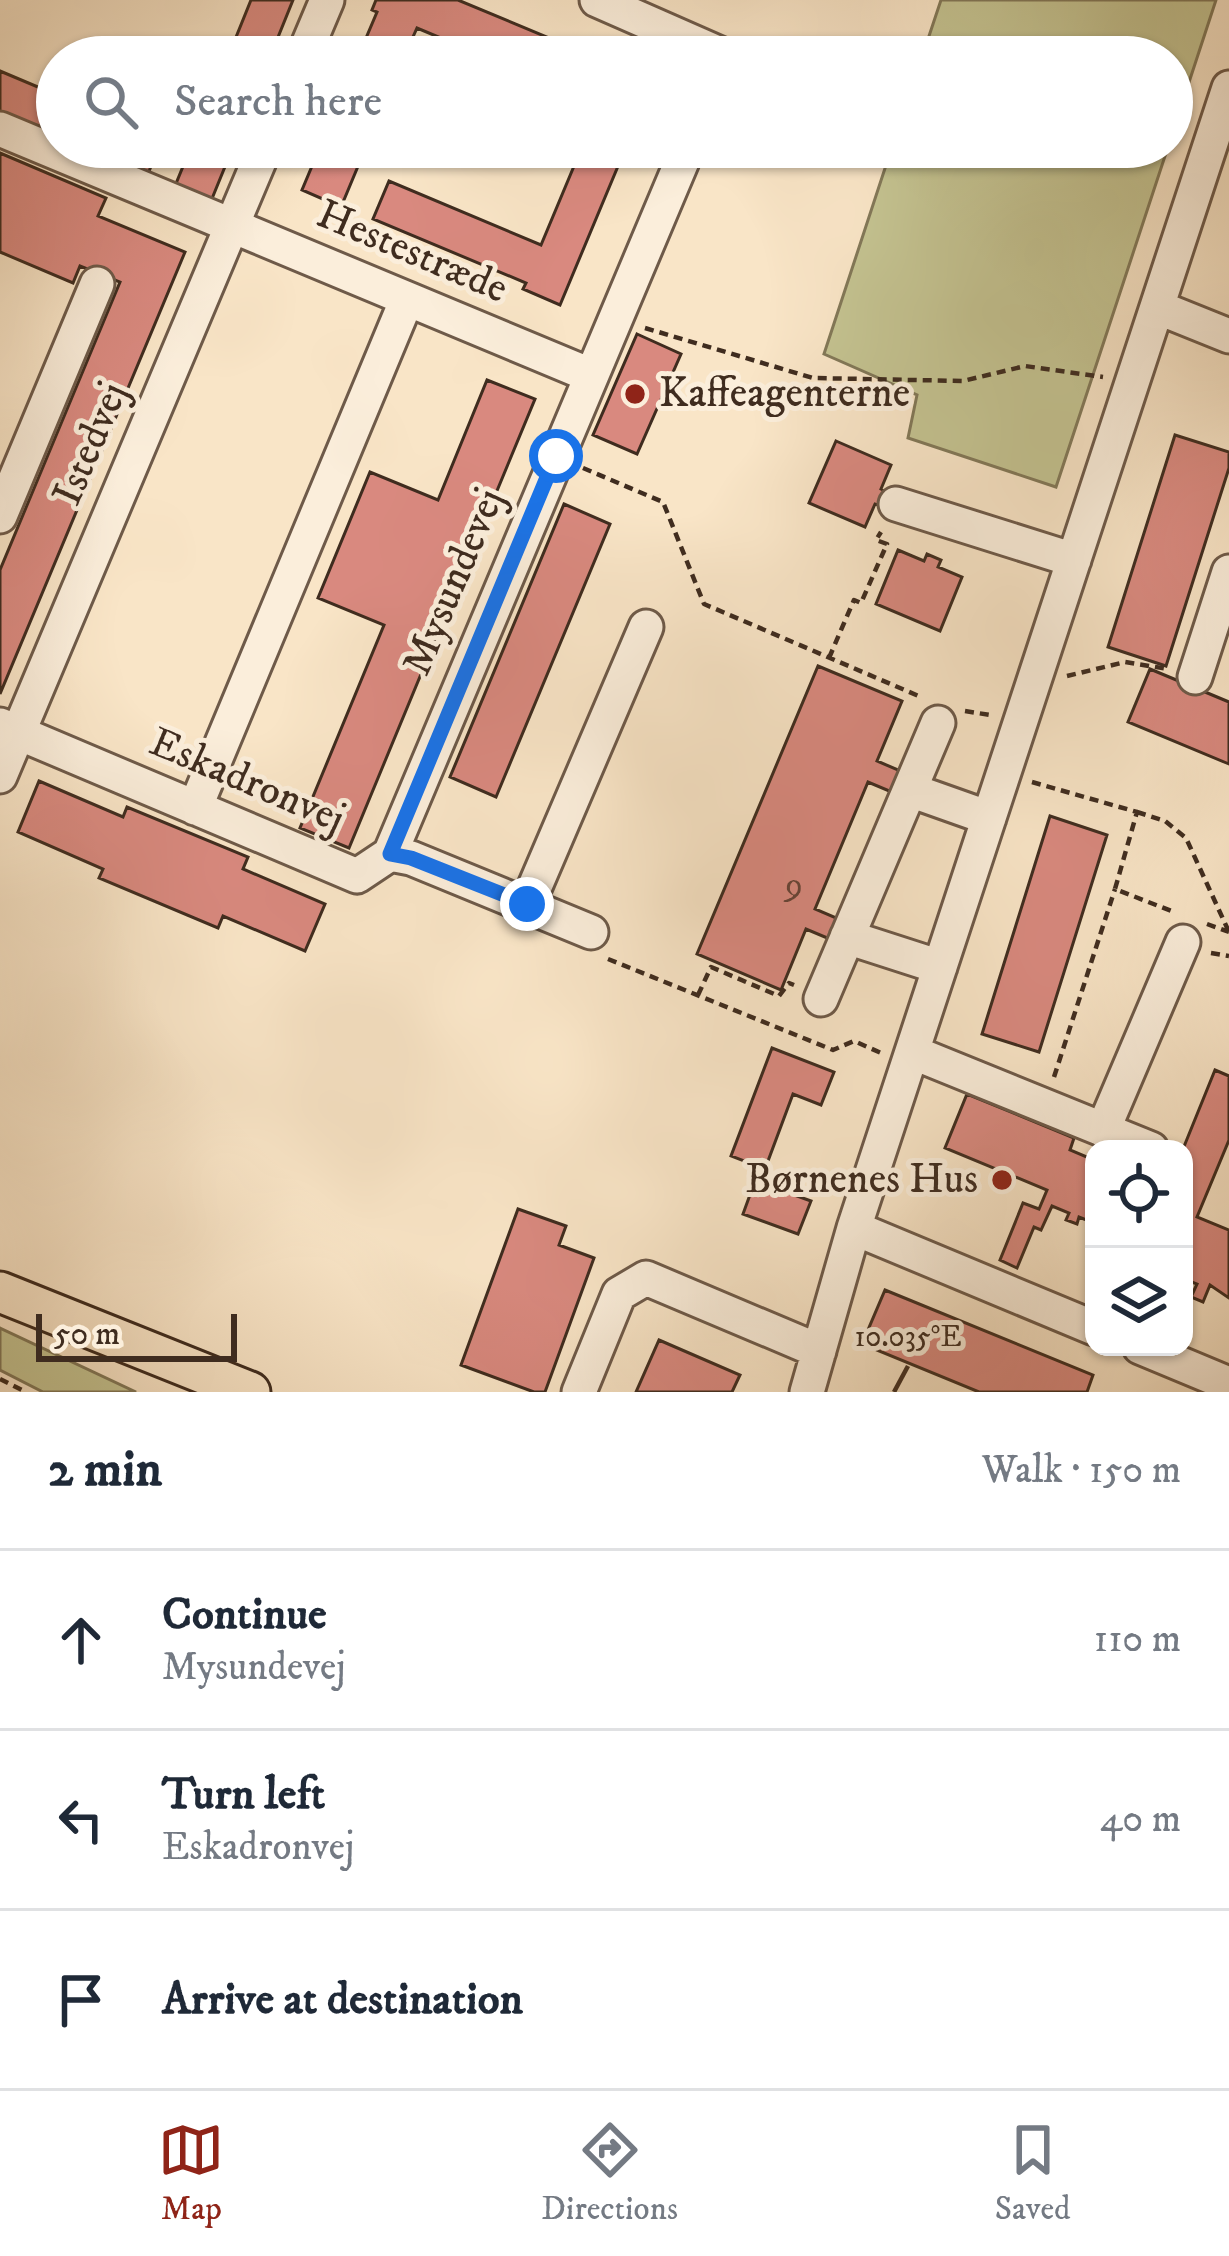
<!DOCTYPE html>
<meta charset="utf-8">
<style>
body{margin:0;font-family:"IM FELL DW Pica",serif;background:#f2f2f3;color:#1f2937}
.controls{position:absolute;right:36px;bottom:36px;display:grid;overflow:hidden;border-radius:24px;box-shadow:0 3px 9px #0004}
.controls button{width:108px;height:108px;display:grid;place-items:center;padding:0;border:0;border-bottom:3px solid #e0e1e3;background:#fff;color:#1f2937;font:60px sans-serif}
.scale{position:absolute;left:36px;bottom:30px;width:201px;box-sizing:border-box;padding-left:12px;border:6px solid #3f2c1f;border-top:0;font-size:33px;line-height:42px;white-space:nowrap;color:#3f2c1f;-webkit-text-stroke:9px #fbeedb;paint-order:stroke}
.stop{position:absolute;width:36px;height:36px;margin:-27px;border:9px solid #1a73e8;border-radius:50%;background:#fff}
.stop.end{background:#1a73e8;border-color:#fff;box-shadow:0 3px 12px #0008}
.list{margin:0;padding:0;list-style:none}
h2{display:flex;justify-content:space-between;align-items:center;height:156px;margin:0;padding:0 48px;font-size:51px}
h2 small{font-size:39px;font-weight:400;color:#747a83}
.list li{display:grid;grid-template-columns:78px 1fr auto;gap:36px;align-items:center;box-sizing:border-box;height:180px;padding:0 48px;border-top:3px solid #e0e1e3}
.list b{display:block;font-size:45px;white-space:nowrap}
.list p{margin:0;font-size:39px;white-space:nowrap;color:#747a83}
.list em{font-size:39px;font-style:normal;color:#747a83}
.icon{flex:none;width:66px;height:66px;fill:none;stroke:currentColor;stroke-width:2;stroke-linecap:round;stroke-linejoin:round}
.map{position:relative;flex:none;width:1229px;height:1392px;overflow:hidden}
.search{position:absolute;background:#fff;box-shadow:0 3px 9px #0004;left:36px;right:36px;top:36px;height:132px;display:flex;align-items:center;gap:30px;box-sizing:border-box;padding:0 42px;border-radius:66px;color:#747a83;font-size:45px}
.sheet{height:696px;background:#fff}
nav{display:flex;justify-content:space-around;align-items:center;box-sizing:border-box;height:168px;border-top:3px solid #e0e1e3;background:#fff;font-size:33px;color:#747a83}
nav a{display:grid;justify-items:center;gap:6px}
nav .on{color:#8f2418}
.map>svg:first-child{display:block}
.green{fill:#c4c391;stroke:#827858;stroke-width:3}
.building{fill:#d9897f;stroke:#3f2c1f;stroke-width:3}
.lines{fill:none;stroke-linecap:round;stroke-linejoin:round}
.minor-casing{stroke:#6e5a49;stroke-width:39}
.major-casing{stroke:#3f2c1f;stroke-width:45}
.path{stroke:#3f2c1f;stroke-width:4.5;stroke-dasharray:9 6;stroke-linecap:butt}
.minor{stroke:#fbeedb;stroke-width:33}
.major{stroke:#f9e5c7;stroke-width:39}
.route{stroke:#1a73e8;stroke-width:15}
.ticks{fill:none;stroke:#3f2c1f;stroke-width:4.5}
.poi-dot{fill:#8f2418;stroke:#fbeedb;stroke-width:4.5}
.labels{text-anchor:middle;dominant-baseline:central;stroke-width:10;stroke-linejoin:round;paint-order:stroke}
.number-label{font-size:36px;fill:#664337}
.street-label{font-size:42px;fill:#3f2c1f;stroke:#fbeedb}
.poi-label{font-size:42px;fill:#3f2c1f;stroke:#fbeedb;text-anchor:start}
.ticks-label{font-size:30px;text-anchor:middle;fill:#3f2c1f;stroke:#fbeedb;stroke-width:10;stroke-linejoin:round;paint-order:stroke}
</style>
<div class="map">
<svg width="1229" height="1392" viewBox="0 0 1229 1392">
<rect width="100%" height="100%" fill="#f9e5c7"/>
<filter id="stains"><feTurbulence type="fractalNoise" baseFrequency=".00167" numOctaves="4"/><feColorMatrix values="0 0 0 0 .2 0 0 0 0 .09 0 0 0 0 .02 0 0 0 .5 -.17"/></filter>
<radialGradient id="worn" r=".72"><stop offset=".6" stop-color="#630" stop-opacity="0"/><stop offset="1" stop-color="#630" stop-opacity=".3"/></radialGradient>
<path class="green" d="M 941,0 L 1216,0 L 1172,134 L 1172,57 L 922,57 Z
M 892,147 L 1168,147 L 1056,487 L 908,438 L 917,395 L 824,354 Z
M 0,1328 L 136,1392 L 43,1392 L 0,1370 Z"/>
<path class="building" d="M 251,0 L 293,0 L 270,57 L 228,57 Z
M 376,0 L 458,0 L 578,50 L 575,57 L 486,57 L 417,28 L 404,57 L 358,57 L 377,12 L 372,10 Z
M 0,71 L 57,95 L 57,138 L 0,114 Z
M 79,147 L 159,147 L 147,176 Z
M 191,147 L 233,147 L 211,201 L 175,186 Z
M 320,147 L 366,147 L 341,207 L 302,190 Z
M 582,147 L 626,147 L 560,305 L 523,289 L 526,283 L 373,219 L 389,181 L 541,245 Z
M 0,153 L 106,198 L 98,216 L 185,252 L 0,694 L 0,570 L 120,282 L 80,266 L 73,283 L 0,252 Z
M 637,334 L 681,354 L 637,454 L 593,435 Z
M 487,380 L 535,399 L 349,848 L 300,828 L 384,625 L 318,598 L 370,472 L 438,500 Z
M 1175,435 L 1229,452 L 1229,468 L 1166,666 L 1108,647 Z
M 836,441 L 891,465 L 881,489 L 887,492 L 881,506 L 875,504 L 865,527 L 809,503 Z
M 564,504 L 610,524 L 496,797 L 450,777 Z
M 898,550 L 924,561 L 927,554 L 941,560 L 938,567 L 962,577 L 940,631 L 876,604 Z
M 818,666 L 902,701 L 877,761 L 903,772 L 894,793 L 868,782 L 815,909 L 841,920 L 832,940 L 806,929 L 781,990 L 697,954 Z
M 1150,669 L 1229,702 L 1229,764 L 1128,722 Z
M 39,781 L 123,817 L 127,807 L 248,857 L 243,869 L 325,904 L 305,951 L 223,916 L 218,928 L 99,878 L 103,869 L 18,832 Z
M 1050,816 L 1107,835 L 1039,1052 L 982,1034 Z
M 772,1048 L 834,1072 L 821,1105 L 793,1094 L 765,1169 L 731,1156 Z
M 1215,1070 L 1229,1076 L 1229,1140 L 1197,1217 L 1229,1230 L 1229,1298 L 1210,1285 L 1203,1302 L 1191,1297 L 1197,1284 L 1184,1279 L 1183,1149 Z
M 967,1094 L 1074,1138 L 1070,1150 L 1094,1160 L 1094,1223 L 1079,1217 L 1077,1224 L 1066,1220 L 1069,1213 L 1052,1206 L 1041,1230 L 1034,1227 L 1017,1268 L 1000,1260 L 1023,1203 L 1039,1209 L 1047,1190 L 945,1148 Z
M 755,1181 L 811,1201 L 798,1234 L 743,1214 Z
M 518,1209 L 566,1226 L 559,1245 L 594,1258 L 545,1392 L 534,1392 L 461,1365 Z
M 885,1290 L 1093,1375 L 1087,1392 L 979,1392 L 862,1344 Z
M 659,1340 L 740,1375 L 732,1392 L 636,1392 Z"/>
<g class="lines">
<defs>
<path id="minor" d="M 597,0 L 727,57
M 303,57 L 327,0
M 0,129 L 590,375
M 1157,307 L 1229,336
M 896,504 L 1074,560
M 0,516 L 97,284
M 1195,677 L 1229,572
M 0,725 L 357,876 L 390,854 L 411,858 L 591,932
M 0,776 L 265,147
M 910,790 L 989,818
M 195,808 L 407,299
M 390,854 L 688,147
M 527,905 L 646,627
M 847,937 L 940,967
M 821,999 L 938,723
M 912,1052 L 1151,1149
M 1103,1130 L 1183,942
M 854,1228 L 1094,1328
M 1140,1347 L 1229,1384
M 579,1392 L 619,1294 L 646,1278 L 819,1351
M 807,1392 L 854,1228 L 1229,88"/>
<path id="major" d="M 0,1292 L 250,1392"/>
</defs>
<use href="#minor" class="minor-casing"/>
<use href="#major" class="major-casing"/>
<path class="path" d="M 645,328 L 813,378 L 963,381 L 1025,366 L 1103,377
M 583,468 L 663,502 L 704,604 L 921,697
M 829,658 L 854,600 L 861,603 L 887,544 L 876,540 L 881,532
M 1067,676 L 1125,662 L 1168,669
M 965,711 L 990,715
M 1032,782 L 1137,812 L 1115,889 L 1174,912
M 1137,812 L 1165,821 L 1186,838 L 1229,932
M 1207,924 L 1229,932
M 1211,953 L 1229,956
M 608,959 L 833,1050 L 854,1041 L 881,1053
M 698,995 L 711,967 L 779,996 L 789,983 L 794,985
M 1054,1077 L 1115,889
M 0,1379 L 26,1392"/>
<use href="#minor" class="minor"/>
<use href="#major" class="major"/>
</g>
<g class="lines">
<path class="route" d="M 527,904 L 411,858 L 390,854 L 556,456"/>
</g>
<path class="ticks" d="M 894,1392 L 908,1366"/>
<g class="poi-dot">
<circle cx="635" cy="394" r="12"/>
<circle cx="1002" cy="1180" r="12"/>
</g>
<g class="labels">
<g class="number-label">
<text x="794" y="885">9</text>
</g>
<g class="street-label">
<text transform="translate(412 252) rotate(23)">Hestestræde</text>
<text transform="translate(91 444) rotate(-67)">Istedvej</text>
<text transform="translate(454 582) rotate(-67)">Mysundevej</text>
<text transform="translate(247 781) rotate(23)">Eskadronvej</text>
</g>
<g class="poi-label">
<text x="659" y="394">Kaffeagenterne</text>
<text x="978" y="1180" text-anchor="end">Børnenes Hus</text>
</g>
</g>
<g class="ticks-label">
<text x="908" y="1346">10.035°E</text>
</g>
<rect width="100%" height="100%" filter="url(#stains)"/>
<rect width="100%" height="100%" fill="url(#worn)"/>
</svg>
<div class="controls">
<button><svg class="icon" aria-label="locate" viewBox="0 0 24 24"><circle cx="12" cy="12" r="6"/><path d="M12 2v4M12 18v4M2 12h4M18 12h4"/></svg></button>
<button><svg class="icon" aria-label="layers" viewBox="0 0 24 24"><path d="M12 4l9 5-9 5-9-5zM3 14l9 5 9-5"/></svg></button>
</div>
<div class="scale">50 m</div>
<div class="stop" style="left:556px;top:456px"></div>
<div class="stop end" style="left:527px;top:904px"></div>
<div class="search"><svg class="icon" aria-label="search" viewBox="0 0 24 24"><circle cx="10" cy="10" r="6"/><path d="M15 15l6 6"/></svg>Search here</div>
</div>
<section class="sheet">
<h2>2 min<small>Walk · 150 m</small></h2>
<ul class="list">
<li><svg class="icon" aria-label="ahead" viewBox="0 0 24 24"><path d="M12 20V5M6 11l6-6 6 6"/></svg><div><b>Continue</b><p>Mysundevej</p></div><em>110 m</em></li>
<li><svg class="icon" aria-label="left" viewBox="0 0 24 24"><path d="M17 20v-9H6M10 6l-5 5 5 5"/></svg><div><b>Turn left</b><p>Eskadronvej</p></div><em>40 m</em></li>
<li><svg class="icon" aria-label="arrive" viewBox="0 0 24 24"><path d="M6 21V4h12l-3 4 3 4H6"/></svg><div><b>Arrive at destination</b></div></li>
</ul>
</section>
<nav>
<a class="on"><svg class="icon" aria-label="map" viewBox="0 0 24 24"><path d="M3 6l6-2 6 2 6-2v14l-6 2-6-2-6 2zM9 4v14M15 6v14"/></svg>Map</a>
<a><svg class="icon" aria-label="directions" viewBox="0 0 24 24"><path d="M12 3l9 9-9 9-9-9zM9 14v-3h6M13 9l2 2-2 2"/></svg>Directions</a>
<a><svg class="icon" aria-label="saved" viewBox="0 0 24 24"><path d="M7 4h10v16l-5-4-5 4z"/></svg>Saved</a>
</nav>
